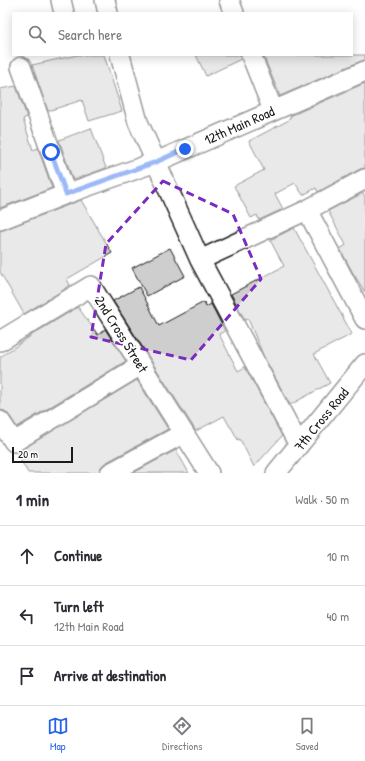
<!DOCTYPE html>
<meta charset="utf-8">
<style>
body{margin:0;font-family:"Patrick Hand",sans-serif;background:#f7f7f7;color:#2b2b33}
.scale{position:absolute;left:12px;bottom:10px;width:61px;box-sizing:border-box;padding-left:4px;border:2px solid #1c1c1c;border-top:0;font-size:11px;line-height:14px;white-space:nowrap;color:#1c1c1c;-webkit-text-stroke:3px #fff;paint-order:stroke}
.stop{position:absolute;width:12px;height:12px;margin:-9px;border:3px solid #2563eb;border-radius:50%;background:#fff}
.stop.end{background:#2563eb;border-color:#fff;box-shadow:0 1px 4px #0008}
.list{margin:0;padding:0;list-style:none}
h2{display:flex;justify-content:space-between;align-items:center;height:52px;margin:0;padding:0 16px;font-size:17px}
h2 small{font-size:13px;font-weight:400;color:#7c7c81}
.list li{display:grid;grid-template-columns:26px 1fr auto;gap:12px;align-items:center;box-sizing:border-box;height:60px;padding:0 16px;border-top:1px solid #e1e1e2}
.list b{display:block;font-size:15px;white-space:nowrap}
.list p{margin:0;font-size:13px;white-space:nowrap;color:#7c7c81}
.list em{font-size:13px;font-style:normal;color:#7c7c81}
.icon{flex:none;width:22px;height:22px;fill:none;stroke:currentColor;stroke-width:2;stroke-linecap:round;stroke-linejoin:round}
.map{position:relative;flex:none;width:365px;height:473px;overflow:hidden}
.search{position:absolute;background:#fff;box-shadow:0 2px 10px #0003;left:12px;right:12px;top:12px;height:44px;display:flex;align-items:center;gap:10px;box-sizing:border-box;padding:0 14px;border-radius:0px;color:#7c7c81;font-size:15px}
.sheet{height:232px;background:#fff}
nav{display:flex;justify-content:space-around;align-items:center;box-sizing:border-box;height:56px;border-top:1px solid #e1e1e2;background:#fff;font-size:11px;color:#7c7c81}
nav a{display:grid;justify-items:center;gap:2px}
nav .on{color:#2563eb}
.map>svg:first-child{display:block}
.building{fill:#cecece;stroke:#1c1c1c}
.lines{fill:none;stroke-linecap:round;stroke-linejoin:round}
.street-casing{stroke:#1c1c1c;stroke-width:22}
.street{stroke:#fff;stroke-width:19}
.route{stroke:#2563eb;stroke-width:5}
.marked{fill:none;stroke:#7b2cbf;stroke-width:3;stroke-dasharray:8 5;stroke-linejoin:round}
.labels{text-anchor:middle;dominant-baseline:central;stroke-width:3.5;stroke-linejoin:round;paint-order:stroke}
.street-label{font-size:14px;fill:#1c1c1c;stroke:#fff}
</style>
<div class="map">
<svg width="365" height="473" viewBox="0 0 365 473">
<rect width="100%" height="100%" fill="#fff"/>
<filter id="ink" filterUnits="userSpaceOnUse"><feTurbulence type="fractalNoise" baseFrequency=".025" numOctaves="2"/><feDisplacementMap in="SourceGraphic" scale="8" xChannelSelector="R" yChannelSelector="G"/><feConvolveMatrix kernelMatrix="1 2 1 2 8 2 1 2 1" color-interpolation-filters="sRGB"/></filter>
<g filter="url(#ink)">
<path class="building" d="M 77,55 L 104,55 L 122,111 L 89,121 L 82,100 L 48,111 L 32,65 Z
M 196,55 L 240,55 L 241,59 L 206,76 Z
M 263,55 L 365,55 L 365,60 L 361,61 L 280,96 Z
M 365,83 L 365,168 L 360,169 L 318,192 L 316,188 L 303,195 L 295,183 L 275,194 L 283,209 L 259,220 L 257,215 L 251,218 L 234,186 L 264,170 L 249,141 L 289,120 L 288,119 L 291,117 L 290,116 Z
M 16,86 L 27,117 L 23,119 L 33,150 L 38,148 L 52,188 L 0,208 L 0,89 Z
M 91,128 L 106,168 L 73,180 L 59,140 Z
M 363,193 L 365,197 L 365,292 L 353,273 L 340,249 L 346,245 L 328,211 Z
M 81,200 L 112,253 L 67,279 L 70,285 L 65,288 L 65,289 L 24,314 L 0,272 L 0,231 Z
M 294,228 L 352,334 L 314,354 L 330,383 L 290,405 L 264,357 L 248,319 L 245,320 L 231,294 L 284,266 L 270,240 Z
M 170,248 L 185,276 L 147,296 L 132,268 Z
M 139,287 L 159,326 L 204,302 L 206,307 L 211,304 L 225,331 L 219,334 L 238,371 L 245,367 L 282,436 L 254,467 L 240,439 L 238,440 L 231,427 L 230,427 L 224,416 L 196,431 L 113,301 Z
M 78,307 L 98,335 L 105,329 L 126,361 L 17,427 L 9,415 L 5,411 L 0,410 L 0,357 L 35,333 Z
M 137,380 L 168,429 L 105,463 L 100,468 L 99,473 L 28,473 L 16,452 Z
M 176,450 L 189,473 L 133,473 Z"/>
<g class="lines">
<defs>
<path id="street" d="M 61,0 L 64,13
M 105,0 L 108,13
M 229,0 L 234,13
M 120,55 L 138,122 L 200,260 L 299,445
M 251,55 L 273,110
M 21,67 L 66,194
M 307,210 L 365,319
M 0,220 L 66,194 L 156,162 L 365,71
M 200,260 L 307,210 L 365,179
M 0,341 L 91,286 L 209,473
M 0,421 L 14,442 L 141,365
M 110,473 L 184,433
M 276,473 L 365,364"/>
</defs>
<use href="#street" class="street-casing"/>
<use href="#street" class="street"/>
</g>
</g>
<g class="lines" filter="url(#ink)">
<path class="route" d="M 51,152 L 66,194 L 156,162 L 185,149"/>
</g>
<path d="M0 0H365V473H0ZM 163,181 L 233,214 L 261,279 L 191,360 L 91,337 L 106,244 Z" fill="#fff" fill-opacity=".55" fill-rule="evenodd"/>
<path class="marked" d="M 163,181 L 233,214 L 261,279 L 191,360 L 91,337 L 106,244 Z"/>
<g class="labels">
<g class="street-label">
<text transform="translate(239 125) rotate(-24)">12th Main Road</text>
<text transform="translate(122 334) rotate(58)">2nd Cross Street</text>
<text transform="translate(321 419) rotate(-51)">7th Cross Road</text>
</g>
</g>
</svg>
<div class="scale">20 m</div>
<div class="stop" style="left:51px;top:152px"></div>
<div class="stop end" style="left:185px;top:149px"></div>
<div class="search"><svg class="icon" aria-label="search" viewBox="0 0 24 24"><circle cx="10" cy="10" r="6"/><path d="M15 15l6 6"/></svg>Search here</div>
</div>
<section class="sheet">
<h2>1 min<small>Walk · 50 m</small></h2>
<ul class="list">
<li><svg class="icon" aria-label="ahead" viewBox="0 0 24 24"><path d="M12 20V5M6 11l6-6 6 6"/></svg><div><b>Continue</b></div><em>10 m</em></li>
<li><svg class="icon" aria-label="left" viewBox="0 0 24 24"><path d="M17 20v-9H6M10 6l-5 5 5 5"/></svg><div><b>Turn left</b><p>12th Main Road</p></div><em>40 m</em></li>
<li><svg class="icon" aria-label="arrive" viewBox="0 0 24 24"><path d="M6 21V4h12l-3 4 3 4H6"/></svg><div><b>Arrive at destination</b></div></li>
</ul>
</section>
<nav>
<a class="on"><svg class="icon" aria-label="map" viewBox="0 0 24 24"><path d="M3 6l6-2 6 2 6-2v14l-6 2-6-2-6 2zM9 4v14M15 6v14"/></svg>Map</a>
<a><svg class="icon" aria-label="directions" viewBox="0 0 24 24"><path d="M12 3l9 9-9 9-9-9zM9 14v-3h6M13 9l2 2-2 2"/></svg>Directions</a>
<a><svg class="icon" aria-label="saved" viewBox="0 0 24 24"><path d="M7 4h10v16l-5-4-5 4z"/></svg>Saved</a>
</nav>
